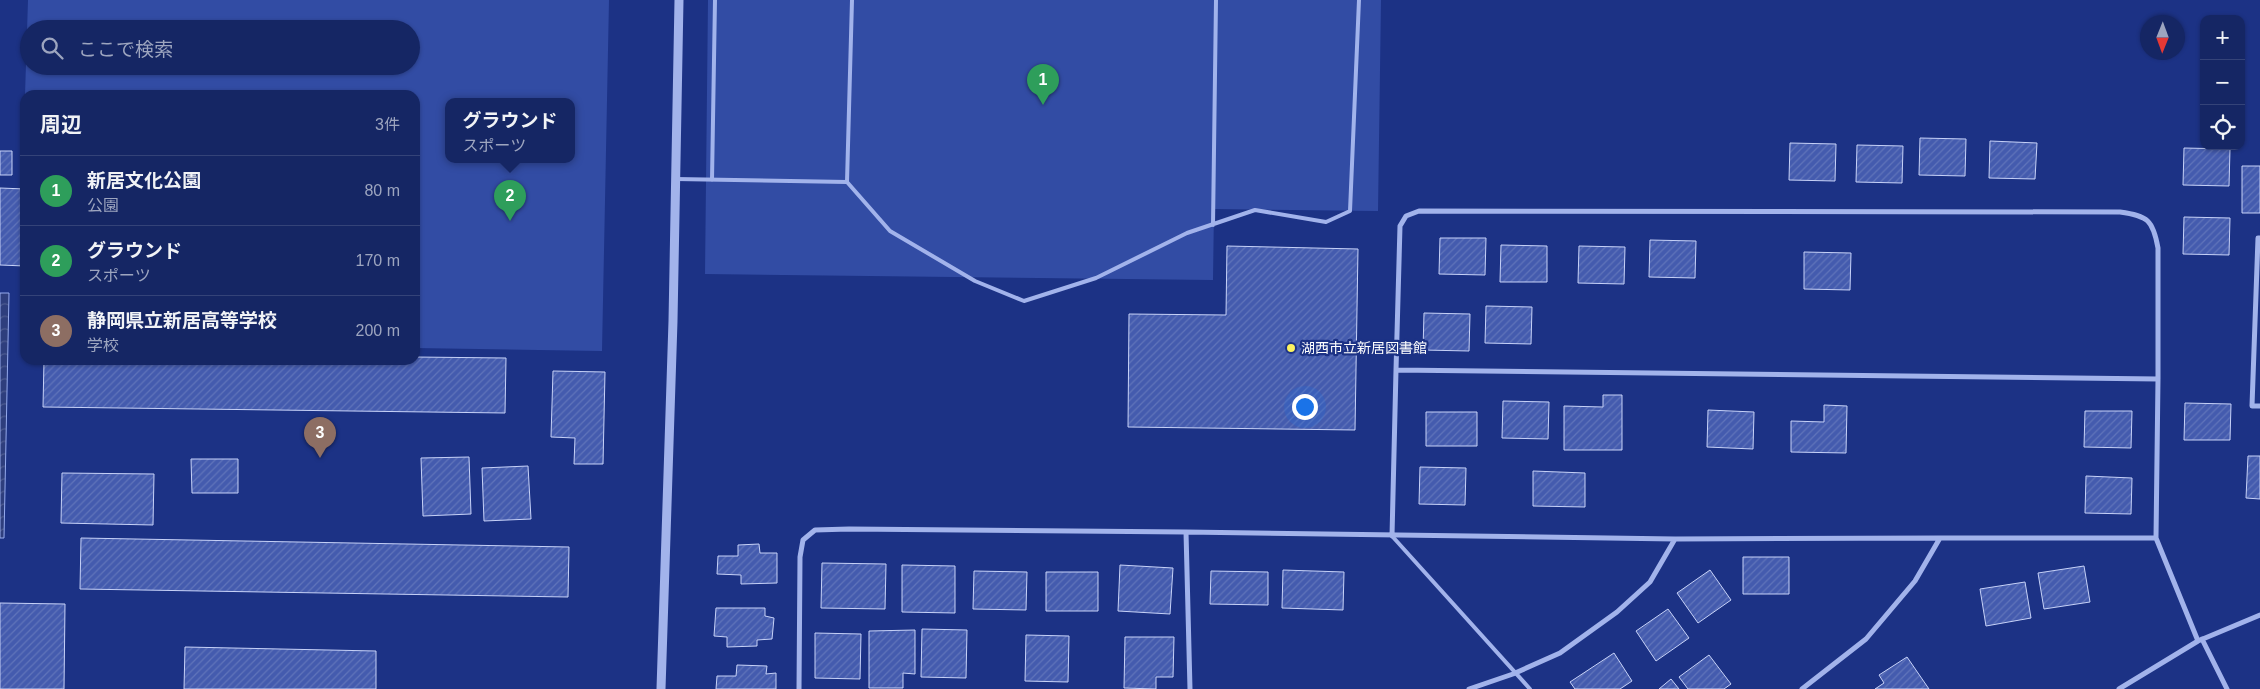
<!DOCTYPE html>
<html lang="ja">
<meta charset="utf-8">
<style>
body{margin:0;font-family:Helvetica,"Noto Sans JP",sans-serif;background:#22326d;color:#f1f3f6}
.controls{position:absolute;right:15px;top:15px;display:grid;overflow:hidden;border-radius:10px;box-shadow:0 1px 4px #0004}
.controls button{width:45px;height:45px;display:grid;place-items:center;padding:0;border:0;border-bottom:1px solid #344378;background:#152664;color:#f1f3f6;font:25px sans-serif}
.compass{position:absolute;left:2140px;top:15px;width:45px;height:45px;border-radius:50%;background:#152664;box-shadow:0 1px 4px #0004;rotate:181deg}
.you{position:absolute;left:1304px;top:406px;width:18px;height:18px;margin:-12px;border:4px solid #fff;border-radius:50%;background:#1a73e8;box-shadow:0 0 0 8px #1a73e833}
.badge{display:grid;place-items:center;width:32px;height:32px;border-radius:50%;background:#8c9099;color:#fff;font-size:16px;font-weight:700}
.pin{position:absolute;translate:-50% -41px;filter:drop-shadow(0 1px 2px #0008)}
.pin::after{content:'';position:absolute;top:26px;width:18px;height:15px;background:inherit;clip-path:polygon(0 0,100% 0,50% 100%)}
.popup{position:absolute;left:445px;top:98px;width:130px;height:65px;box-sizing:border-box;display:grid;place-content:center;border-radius:10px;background:#152664;filter:drop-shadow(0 1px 4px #0005);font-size:16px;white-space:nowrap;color:#9da5bf}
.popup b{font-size:19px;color:#f1f3f6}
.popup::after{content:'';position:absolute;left:50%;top:100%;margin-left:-10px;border:10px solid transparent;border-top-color:#152664}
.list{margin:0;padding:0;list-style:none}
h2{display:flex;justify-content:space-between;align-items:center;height:65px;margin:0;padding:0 20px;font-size:21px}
h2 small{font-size:16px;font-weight:400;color:#9da5bf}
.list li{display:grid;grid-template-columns:32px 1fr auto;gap:15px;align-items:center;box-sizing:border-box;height:70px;padding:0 20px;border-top:1px solid #344378}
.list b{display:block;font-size:19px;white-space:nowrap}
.list p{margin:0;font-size:16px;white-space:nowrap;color:#9da5bf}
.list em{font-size:16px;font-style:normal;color:#9da5bf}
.icon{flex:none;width:28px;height:28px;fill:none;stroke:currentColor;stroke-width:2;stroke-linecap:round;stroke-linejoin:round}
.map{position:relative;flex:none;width:2260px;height:689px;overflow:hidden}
.search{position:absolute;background:#152664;box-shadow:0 1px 4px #0004;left:20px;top:20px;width:400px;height:55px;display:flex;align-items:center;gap:12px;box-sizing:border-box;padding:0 18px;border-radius:28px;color:#9da5bf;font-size:19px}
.panel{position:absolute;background:#152664;box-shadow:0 1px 4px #0004;left:20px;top:90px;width:400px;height:275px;border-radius:15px}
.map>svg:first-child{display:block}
.green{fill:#324ca4;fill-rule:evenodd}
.water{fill:url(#water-waves);stroke:#95aaed}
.building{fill:url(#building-hatch);stroke:#c7d2f8}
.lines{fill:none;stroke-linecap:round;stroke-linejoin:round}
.service{stroke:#a2b3eb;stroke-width:4}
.minor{stroke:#a2b3eb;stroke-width:5}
.tertiary{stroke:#a2b3eb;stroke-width:9}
.poi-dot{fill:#fcf260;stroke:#1c3285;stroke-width:2}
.labels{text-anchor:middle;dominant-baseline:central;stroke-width:4.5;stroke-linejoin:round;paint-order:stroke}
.poi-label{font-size:14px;fill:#fff;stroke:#1c3285;text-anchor:start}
</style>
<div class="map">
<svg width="2260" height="689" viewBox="0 0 2260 689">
<defs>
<pattern id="water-waves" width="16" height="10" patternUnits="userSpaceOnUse" patternTransform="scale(1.25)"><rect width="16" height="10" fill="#2e3e7d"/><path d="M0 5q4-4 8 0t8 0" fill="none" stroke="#4d5b90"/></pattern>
<pattern id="building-hatch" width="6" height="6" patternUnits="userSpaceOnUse" patternTransform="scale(1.25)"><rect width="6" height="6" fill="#445bae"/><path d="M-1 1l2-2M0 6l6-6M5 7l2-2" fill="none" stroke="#6074ba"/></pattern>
</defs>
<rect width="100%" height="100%" fill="#1c3285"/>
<path class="green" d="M 28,0 L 609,0 L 602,351 L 415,348 L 415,95 L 25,95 ZM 29,29 L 411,29 L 411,66 L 29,66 ZM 449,102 L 571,102 L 571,160 L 449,160 Z
M 708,0 L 1381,0 L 1378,211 L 1214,209 L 1213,280 L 705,274 Z"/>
<path class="water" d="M 0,293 L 9,293 L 4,538 L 0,538 Z"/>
<path class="building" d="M 1920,138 L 1966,139 L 1965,176 L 1919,175 Z
M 1990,141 L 2037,143 L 2035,179 L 1989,178 Z
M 1790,143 L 1836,144 L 1835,181 L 1789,180 Z
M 1857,145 L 1903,146 L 1902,183 L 1856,182 Z
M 2184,148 L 2230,149 L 2229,186 L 2183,185 Z
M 0,151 L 12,151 L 12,175 L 0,175 Z
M 2242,166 L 2260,166 L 2260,213 L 2242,213 Z
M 0,188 L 25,189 L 25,266 L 0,265 Z
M 2184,217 L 2230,218 L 2229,255 L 2183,254 Z
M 1440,238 L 1486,238 L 1485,275 L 1439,274 Z
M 1650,240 L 1696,241 L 1695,278 L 1649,277 Z
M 1501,245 L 1547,246 L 1547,282 L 1500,282 Z
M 1227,246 L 1358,249 L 1355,430 L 1128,427 L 1129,314 L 1226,315 Z
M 1579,246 L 1625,247 L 1624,284 L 1578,283 Z
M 1804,252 L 1851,253 L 1850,290 L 1804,289 Z
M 1486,306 L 1532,307 L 1531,344 L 1485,343 Z
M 1424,313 L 1470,314 L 1469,351 L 1423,350 Z
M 415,357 L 506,358 L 505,413 L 43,407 L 44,360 L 415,360 Z
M 553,371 L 605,372 L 603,464 L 574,464 L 575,438 L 551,437 Z
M 1603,395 L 1622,395 L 1622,450 L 1564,450 L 1564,406 L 1603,407 Z
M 1503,401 L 1549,402 L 1548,439 L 1502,438 Z
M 2185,403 L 2231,404 L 2230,440 L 2184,440 Z
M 1824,405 L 1847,406 L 1846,453 L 1791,452 L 1791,421 L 1824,422 Z
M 1708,410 L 1754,412 L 1753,449 L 1707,447 Z
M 2085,411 L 2132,411 L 2131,448 L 2084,447 Z
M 1426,412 L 1477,412 L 1477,446 L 1426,446 Z
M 2248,456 L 2260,456 L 2260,499 L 2246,498 Z
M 469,457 L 471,514 L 423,516 L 421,458 Z
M 191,459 L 238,459 L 238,493 L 192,493 Z
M 528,466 L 531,519 L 484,521 L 482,468 Z
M 1420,467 L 1466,468 L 1465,505 L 1419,504 Z
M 1533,471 L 1585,473 L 1585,507 L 1533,506 Z
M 62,473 L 154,474 L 153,525 L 61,523 Z
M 2086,476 L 2132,478 L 2131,514 L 2085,513 Z
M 81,538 L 569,547 L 568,597 L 80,589 Z
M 759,544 L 760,553 L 777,553 L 777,583 L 741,584 L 741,575 L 717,574 L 718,556 L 738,556 L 738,545 Z
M 1743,557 L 1789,557 L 1789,594 L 1743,594 Z
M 822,563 L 886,564 L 885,609 L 821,608 Z
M 902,565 L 955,566 L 955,613 L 902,612 Z
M 1120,565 L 1173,568 L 1170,614 L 1118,611 Z
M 2084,566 L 2090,602 L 2044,609 L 2038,573 Z
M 1283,570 L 1344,572 L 1343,610 L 1282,608 Z
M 1710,570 L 1731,600 L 1698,623 L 1677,593 Z
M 974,571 L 1027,572 L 1026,610 L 973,609 Z
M 1211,571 L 1268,572 L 1268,605 L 1210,604 Z
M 1046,572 L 1098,572 L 1098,611 L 1046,611 Z
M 2025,582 L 2031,618 L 1986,626 L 1980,589 Z
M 0,603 L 65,604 L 64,689 L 0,689 Z
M 716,608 L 765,608 L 765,616 L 774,618 L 772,639 L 757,640 L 757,646 L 727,647 L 727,637 L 714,636 Z
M 1668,609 L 1689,638 L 1656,661 L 1636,631 Z
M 922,629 L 967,630 L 966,678 L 921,677 Z
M 915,630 L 915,674 L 903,673 L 903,688 L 869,688 L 869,631 Z
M 815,633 L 861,634 L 860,679 L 815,678 Z
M 1026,635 L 1069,636 L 1068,682 L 1025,681 Z
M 1125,637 L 1174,637 L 1173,677 L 1156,677 L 1156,689 L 1124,688 Z
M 185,647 L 376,651 L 376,689 L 184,689 Z
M 1614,653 L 1632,681 L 1620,689 L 1575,689 L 1570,682 Z
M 1709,655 L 1731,684 L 1724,689 L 1688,689 L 1679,677 Z
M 1907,657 L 1929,689 L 1875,689 L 1884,683 L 1879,675 Z
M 737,665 L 767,666 L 766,674 L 776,673 L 776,689 L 716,689 L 717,676 L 736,676 Z
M 1671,679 L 1679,689 L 1659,689 Z"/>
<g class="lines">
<path class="service" d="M 676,179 L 847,182 L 890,231 L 975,281 L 1024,301 L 1096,278 L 1187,233 L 1255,210 L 1326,222 L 1350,211 L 1359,0
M 712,180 L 715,0
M 847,182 L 852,0
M 1213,225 L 1216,0
M 1392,536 L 1530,689"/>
<path class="minor" d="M 2260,238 L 2258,238 L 2252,406 L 2260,406
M 1396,370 L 1400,226 L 1406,216 L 1419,211 L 2120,212 C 2148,216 2153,220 2158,248 L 2158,379
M 1186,532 L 1675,539 L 1650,582 L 1617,612 L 1560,653 L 1513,674 L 1469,689
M 1392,536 L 1396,370 L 2158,379 L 2156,538
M 1675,539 L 1940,538
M 2202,639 L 2227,689
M 799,689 L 800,557 L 803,540 L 815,530 L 849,529 L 1186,532 L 1190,689
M 1802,689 L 1866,639 L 1915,581 L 1940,538 L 2156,538 L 2198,641
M 2119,689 L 2198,641 L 2260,615"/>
<path class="tertiary" d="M 661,689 L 673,321 L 679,0"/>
</g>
<circle class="poi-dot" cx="1291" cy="348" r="5"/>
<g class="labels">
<g class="poi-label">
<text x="1301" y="348">湖西市立新居図書館</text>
</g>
</g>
</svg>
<div class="controls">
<button>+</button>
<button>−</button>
<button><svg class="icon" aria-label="locate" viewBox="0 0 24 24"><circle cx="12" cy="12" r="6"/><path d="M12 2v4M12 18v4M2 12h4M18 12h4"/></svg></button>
</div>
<svg class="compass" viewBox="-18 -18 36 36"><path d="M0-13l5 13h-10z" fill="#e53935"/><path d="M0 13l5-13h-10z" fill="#9da5bf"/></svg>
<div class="you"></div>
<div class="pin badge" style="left:1043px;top:105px;background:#2e9e5b">1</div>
<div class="pin badge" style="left:510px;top:221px;background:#2e9e5b">2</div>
<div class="popup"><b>グラウンド</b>スポーツ</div>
<div class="pin badge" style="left:320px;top:458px;background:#8d6e63">3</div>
<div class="search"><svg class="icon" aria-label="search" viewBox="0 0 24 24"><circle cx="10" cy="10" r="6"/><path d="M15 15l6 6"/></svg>ここで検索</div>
<section class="panel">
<h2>周辺<small>3件</small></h2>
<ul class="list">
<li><span class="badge" style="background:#2e9e5b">1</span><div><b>新居文化公園</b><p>公園</p></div><em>80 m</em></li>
<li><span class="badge" style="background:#2e9e5b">2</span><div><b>グラウンド</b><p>スポーツ</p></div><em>170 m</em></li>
<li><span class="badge" style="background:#8d6e63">3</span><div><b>静岡県立新居高等学校</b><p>学校</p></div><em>200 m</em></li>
</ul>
</section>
</div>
